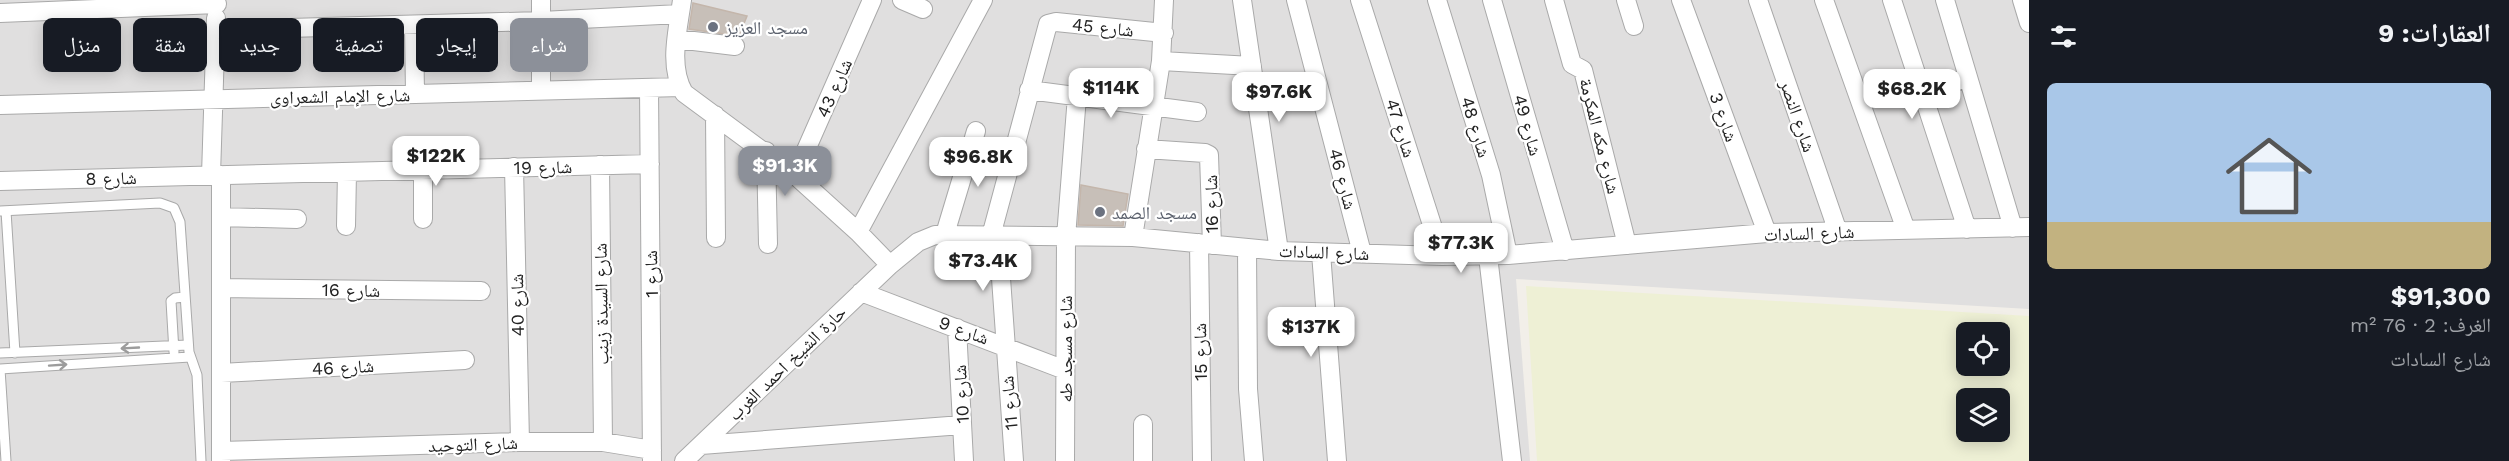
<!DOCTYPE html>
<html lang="ar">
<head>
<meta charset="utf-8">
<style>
  body { margin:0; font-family:"Work Sans","Noto Naskh Arabic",sans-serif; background:#242831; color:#f1f3f6; direction:rtl; height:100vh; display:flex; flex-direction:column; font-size:22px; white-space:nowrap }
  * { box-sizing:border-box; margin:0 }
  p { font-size:20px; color:#9ea1a6 }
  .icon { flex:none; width:33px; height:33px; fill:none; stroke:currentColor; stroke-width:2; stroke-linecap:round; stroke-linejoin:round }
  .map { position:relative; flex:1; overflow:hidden; direction:ltr }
  .drawer { display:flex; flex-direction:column; background:#171b24; width:480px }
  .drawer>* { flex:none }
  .hud { position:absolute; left:18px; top:18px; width:570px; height:54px; direction:rtl; display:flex; gap:12px }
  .tools { position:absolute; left:1956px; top:322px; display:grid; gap:12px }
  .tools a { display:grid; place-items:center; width:54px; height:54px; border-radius:9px; background:#171b24; box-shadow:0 3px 15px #0003; font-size:30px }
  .price { position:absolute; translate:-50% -51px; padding:0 14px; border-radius:12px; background:#fff; color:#222; font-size:20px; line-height:39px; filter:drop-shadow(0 2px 3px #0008) }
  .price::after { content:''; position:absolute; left:50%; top:36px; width:18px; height:14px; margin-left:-9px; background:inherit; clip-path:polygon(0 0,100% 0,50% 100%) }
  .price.current { background:#8c9099; color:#fff }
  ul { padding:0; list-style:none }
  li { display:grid; align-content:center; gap:12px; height:318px; padding:0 18px }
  li span { display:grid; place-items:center; height:186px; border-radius:9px; color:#555 }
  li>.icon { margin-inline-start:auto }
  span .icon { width:108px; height:108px; fill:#fffc; stroke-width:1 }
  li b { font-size:26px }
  h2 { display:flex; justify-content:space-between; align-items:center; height:72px; padding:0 18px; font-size:26px }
  .tag { padding:0 21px; border-radius:9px; background:#171b24; box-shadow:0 3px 15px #0003; font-size:21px; line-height:54px }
  .tag.current { background:#8c9099; color:#fff }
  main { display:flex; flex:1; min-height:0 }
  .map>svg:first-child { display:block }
</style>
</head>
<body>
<main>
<section class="drawer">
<h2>العقارات: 9<svg class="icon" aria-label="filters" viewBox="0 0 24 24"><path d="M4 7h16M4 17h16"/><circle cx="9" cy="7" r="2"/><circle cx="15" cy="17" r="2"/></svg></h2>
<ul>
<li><span style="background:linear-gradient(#a9c7e8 75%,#c2b280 0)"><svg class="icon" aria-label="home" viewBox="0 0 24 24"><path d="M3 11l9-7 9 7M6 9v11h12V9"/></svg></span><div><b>$91,300</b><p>الغرف: 2 · 76 m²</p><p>شارع السادات</p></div></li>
</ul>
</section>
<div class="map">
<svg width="2029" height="461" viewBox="0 0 2029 461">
  <rect width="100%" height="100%" fill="#f2efe9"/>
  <path fill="#e0dfdf" d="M0 0H2029V309L1516 279 1530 461H0Z"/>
  <path fill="#eef0d5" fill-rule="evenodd" d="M1526 286 2029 316V461H1537ZM1966 333H2000V366H1966ZM1966 399H2000V432H1966Z"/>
  <path fill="#c7bfb8" stroke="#c4b6ab" stroke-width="1.5" d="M693 3 747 16 739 36 689 29Z
    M1081 185 1128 194 1123 226 1078 225Z"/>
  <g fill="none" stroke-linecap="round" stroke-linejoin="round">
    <g stroke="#a9a9a9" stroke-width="11">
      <path id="lane" d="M0 211 160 203 174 208 180 222 189 352 197 375 201 461
        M6 211 15 353
        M174 352 171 301 175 298 185 297
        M0 353 188 345
        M6 461 0 369 190 357"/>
    </g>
    <g stroke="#a9a9a9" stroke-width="20">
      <path id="street" d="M541 0V91
        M682 0C678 30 668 66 684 93L795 175 858 232 890 265
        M902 0 923 9
        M1242 0 1279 251
        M1296 0 1362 253
        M1360 0 1442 256
        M1437 0 1491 175 1508 255
        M1492 0 1565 251
        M1554 0 1572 64 1583 70 1627 245
        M1626 0 1634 26
        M1681 0 1767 233
        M1758 0 1838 232
        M1824 0 1906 230
        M1892 0 1967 229
        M1945 0 2013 228
        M2022 0 2029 23
        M0 13 217 4
        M414 25 415 94
        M216 30 541 21 680 14
        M677 39 735 46
        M1161 61 1252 66
        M649 88 652 461
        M1029 90 1197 112
        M1923 93 1968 77
        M0 105 681 87
        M715 115 716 238
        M1146 149 1205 153 1209 155 1212 245
        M766 151 768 244
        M600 165 603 442
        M514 167 520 442
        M423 170V219
        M211 175 216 18
        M221 175V461
        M795 175 872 0
        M0 181 650 164
        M221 217 297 219
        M346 226 347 172
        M858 232 983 0
        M945 234 976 131
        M991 236 1048 24 1056 22 1164 33
        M998 236 1014 461
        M1133 237 1161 61 1164 0
        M1199 243 1202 461
        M1247 248 1248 389 1254 461
        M1321 253 1337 461
        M1488 256 1512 461
        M221 288 481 291
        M861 292 1065 370
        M957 328 964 461
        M221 373 465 360
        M1143 424V461
        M701 445 962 425
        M221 451 520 442H603L652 450
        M684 461 890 265 918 242 935 235 1133 237 1279 251 1442 256 1508 255 1767 233 2029 227
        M1065 461 1066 237 1077 96"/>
    </g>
    <use href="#lane" stroke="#fff" stroke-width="9"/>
    <use href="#street" stroke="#fff" stroke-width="18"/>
  </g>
  <defs><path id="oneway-shaft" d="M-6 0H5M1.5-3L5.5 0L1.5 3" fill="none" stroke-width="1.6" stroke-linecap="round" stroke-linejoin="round" transform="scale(1.5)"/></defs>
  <g stroke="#9c9c9c">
    <use href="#oneway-shaft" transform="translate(130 348) rotate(177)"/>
    <use href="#oneway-shaft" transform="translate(58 365) rotate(-4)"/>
  </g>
  <g fill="#6b7280" stroke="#fff" stroke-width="2">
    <circle cx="713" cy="27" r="6"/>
    <circle cx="1100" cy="212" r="6"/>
  </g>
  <g text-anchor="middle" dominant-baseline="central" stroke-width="4.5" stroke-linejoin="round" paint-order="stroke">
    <g font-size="18" fill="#5b616d" stroke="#fff" text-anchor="start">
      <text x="725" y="27">مسجد العزيز</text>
      <text x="1112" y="212">مسجد الصمد</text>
    </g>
    <g font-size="18" fill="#222" stroke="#fff">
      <text transform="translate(1103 27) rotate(6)">شارع 45</text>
      <text transform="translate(834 88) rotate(-66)">شارع 43</text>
      <text transform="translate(340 96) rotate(-1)">شارع الإمام الشعراوى</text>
      <text transform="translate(1798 116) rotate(71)">شارع النصر</text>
      <text transform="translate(1724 117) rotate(70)">شارع 3</text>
      <text transform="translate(1528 125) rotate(74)">شارع 49</text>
      <text transform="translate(1476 127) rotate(73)">شارع 48</text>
      <text transform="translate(1401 128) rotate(72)">شارع 47</text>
      <text transform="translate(1600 136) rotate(76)">شارع مكه المكرمة</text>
      <text transform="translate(543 167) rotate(-1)">شارع 19</text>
      <text transform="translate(111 178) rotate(-1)">شارع 8</text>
      <text transform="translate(1343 179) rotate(75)">شارع 46</text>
      <text transform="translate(1211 204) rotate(-91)">شارع 16</text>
      <text transform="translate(1809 233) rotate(-2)">شارع السادات</text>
      <text transform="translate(1324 252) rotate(2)">شارع السادات</text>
      <text transform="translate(651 274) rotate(-91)">شارع 1</text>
      <text transform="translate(351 290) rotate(1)">شارع 16</text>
      <text transform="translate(601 304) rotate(-91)">شارع السيدة زينب</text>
      <text transform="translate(517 305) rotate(-91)">شارع 40</text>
      <text transform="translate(964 330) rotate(20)">شارع 9</text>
      <text transform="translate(1065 349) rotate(-90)">شارع مسجد طه</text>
      <text transform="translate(1200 352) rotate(-91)">شارع 15</text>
      <text transform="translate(787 363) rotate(-44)">حارة الشيخ احمد الغرب</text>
      <text transform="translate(343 367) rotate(-3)">شارع 46</text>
      <text transform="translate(961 394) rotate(-93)">شارع 10</text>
      <text transform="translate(1009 403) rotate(-95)">شارع 11</text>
      <text transform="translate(473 444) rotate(-2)">شارع التوحيد</text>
    </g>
  </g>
</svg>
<div class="tools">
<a><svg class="icon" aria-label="locate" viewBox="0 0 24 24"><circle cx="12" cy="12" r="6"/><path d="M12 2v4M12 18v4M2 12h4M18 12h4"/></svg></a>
<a><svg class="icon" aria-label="layers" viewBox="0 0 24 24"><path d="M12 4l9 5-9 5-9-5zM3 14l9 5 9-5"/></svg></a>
</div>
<b class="price" style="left:1111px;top:119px">$114K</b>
<b class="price" style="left:1912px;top:120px">$68.2K</b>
<b class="price" style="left:1279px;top:123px">$97.6K</b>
<b class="price" style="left:436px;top:187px">$122K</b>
<b class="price" style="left:978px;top:188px">$96.8K</b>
<b class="price current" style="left:785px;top:197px">$91.3K</b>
<b class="price" style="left:1461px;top:274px">$77.3K</b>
<b class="price" style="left:983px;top:292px">$73.4K</b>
<b class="price" style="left:1311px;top:358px">$137K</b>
<div class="hud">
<a class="tag current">شراء</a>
<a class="tag">إيجار</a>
<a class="tag">تصفية</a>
<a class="tag">جديد</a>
<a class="tag">شقة</a>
<a class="tag">منزل</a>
</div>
</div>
</main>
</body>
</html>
